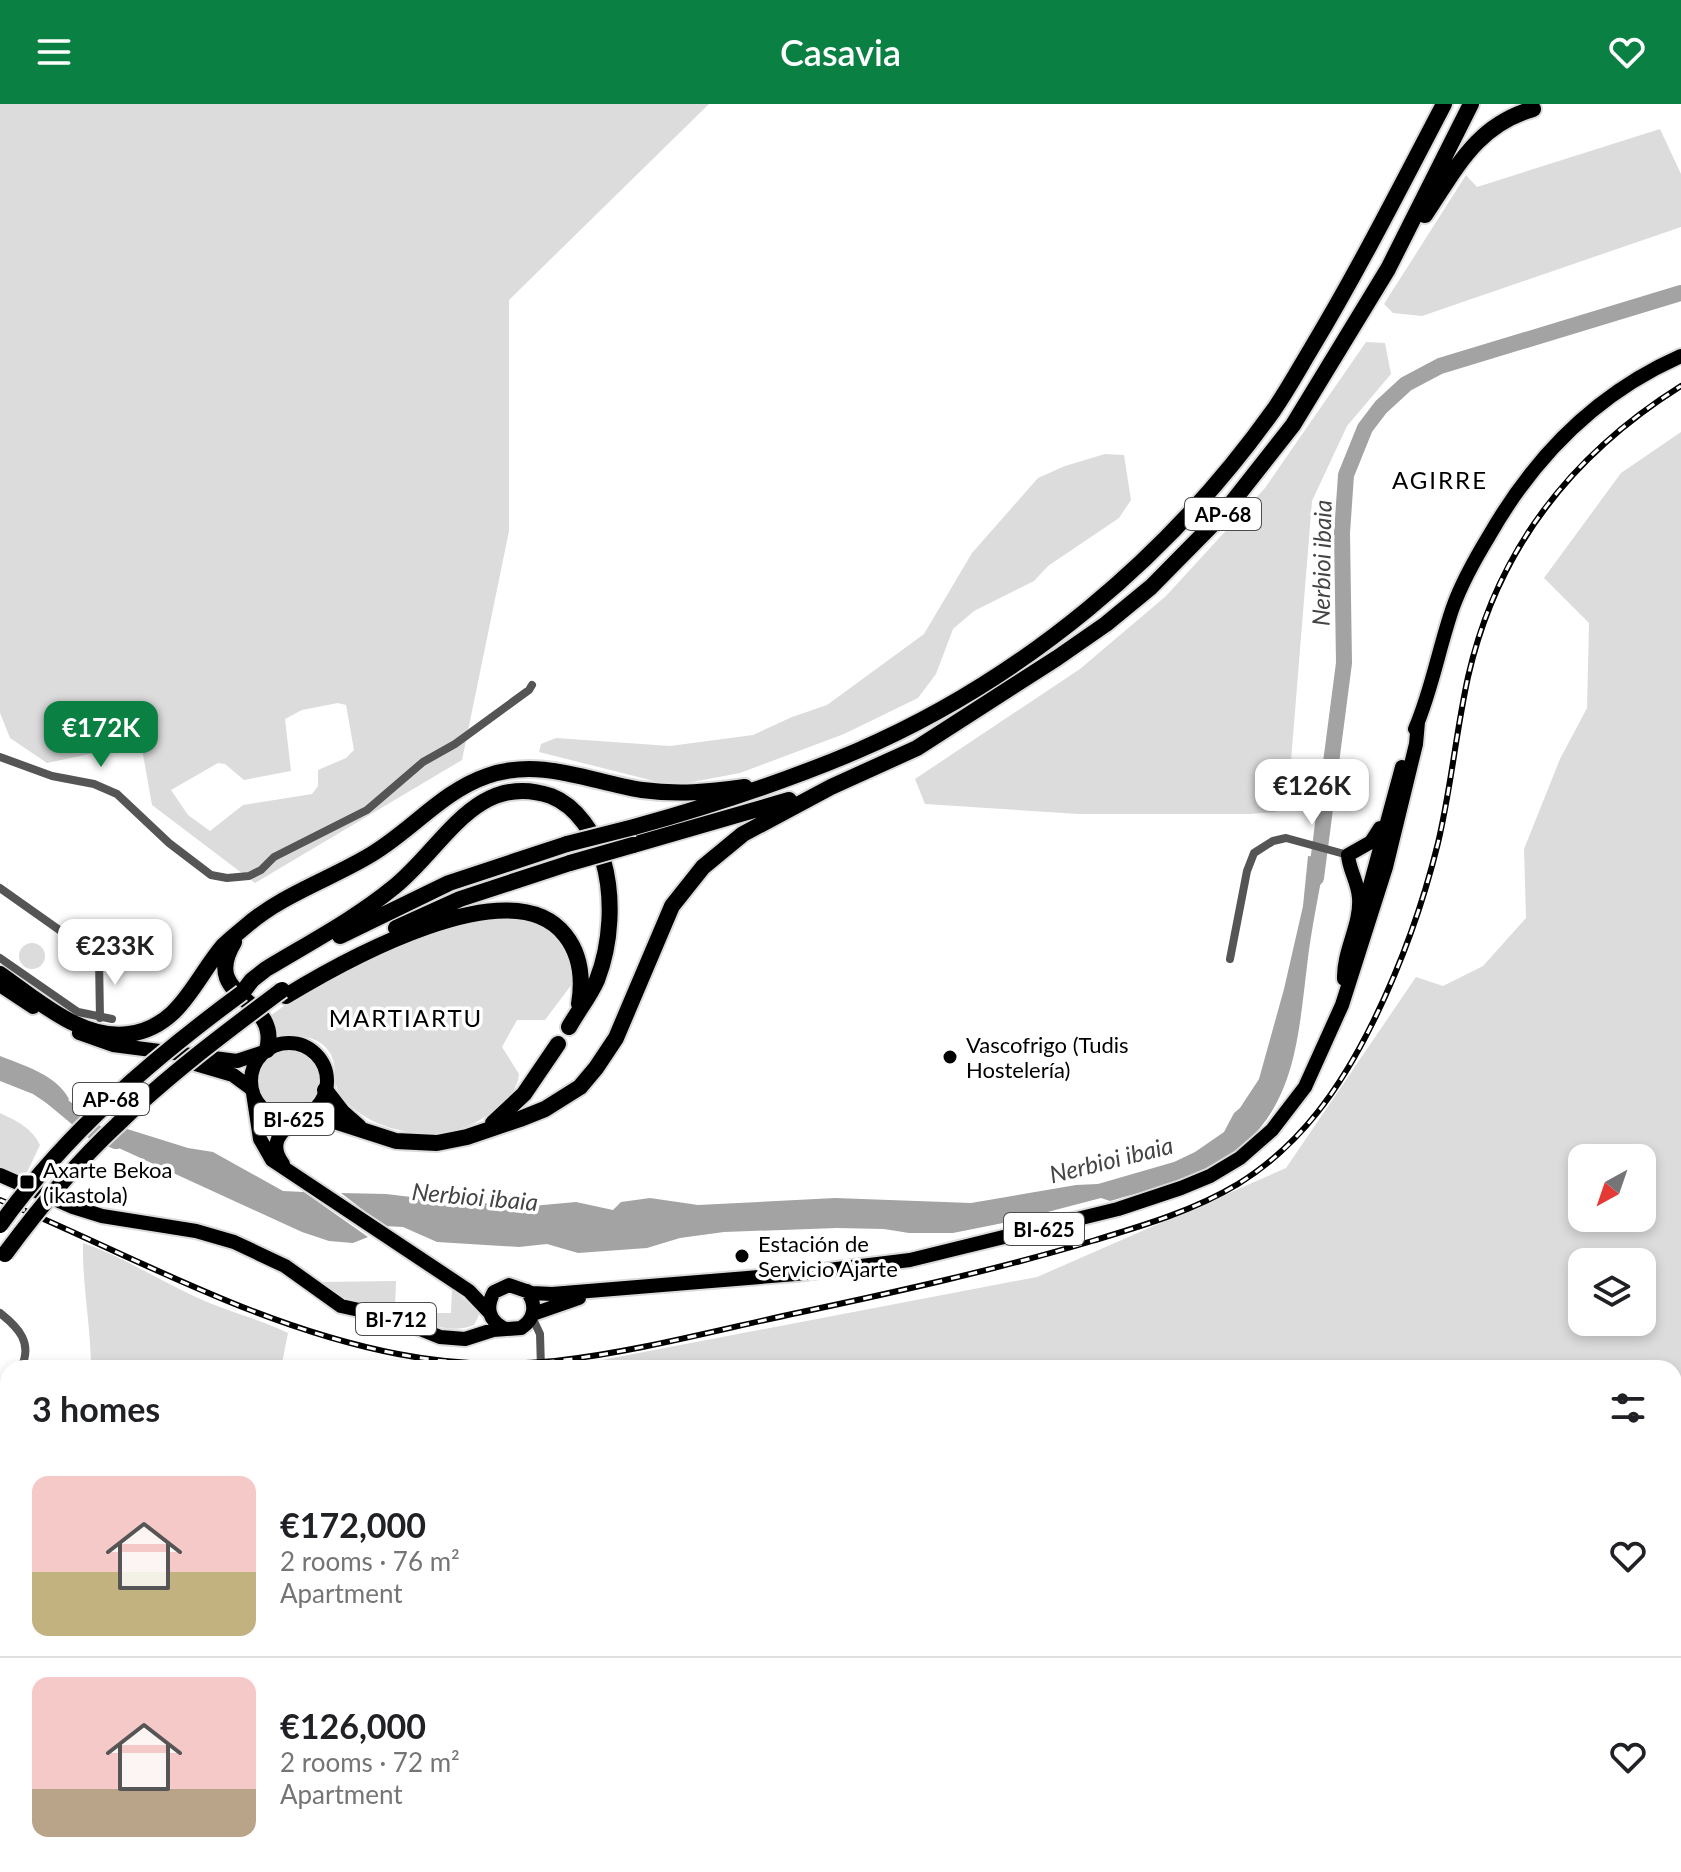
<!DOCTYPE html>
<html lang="en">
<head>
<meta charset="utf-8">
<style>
  body { margin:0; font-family:Lato,sans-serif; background:#f2f2f2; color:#202124; height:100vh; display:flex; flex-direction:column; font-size:30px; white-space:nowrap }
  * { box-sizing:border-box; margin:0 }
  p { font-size:26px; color:#757577 }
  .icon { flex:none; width:44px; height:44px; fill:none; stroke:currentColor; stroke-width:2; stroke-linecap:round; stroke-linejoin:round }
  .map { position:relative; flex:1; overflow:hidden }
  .sheet { position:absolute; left:0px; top:1256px; width:1682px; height:512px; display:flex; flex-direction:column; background:#fff; border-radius:24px 24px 0 0; box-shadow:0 4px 12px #0003 }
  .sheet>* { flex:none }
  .needle { width:52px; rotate:220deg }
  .fabs { position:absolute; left:1568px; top:1040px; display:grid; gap:16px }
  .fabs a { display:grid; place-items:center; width:88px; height:88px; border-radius:16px; background:#fff; box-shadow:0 4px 12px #0003; font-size:40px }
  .price { position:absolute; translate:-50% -68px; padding:0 18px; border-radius:16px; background:#fff; color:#222; font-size:26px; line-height:52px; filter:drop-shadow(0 2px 4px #0008) }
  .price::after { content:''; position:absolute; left:50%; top:48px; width:24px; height:18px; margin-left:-12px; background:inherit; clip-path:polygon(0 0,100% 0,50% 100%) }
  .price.current { background:#0b8043; color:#fff }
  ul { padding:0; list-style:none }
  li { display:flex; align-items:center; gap:24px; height:200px; padding:0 32px }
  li+li { border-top:2px solid #e0e0e0 }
  li span { display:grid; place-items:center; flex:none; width:224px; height:160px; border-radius:16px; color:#555 }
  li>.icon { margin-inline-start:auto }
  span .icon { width:96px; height:96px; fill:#fffc; stroke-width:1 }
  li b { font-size:34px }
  h2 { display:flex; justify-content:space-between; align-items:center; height:96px; padding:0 32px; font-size:34px }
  header { display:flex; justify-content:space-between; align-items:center; height:104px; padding:0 32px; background:#0b8043; color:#fff; font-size:36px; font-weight:600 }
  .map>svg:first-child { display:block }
</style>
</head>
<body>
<header><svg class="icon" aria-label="menu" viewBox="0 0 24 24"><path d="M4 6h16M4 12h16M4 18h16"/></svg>Casavia<svg class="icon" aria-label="heart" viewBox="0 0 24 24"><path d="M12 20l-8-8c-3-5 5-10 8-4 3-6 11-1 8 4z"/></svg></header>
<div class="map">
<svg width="1681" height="1768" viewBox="0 0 1681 1768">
  <rect width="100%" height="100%" fill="#fff"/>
  <path fill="#dcdcdc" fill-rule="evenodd" d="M0 0H709L509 196V427L462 656 255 779 152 701 141 639 47 659 10 634 0 609ZM338 599 346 601 354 646 346 654 318 666V682L312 690 243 701 210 727 188 711 171 686 218 659 225 660 244 676 291 667 285 615 302 606Z
    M1660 25 1681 70V123L1422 212 1393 209 1384 200 1466 71 1477 83Z
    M1366 238 1385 239 1391 270 1347 322 1312 397 1288 694 1276 708 1250 710H1078L925 700 915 675 1080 565 1166 492 1265 384Z
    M1681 328V1768H745L737 1760H1674V1264H560L1037 1173 1286 1064 1416 873 1443 882 1483 862 1526 814 1524 745 1560 655 1587 604 1589 519 1544 474 1621 369ZM1582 1054H1642V1114H1582ZM1582 1158H1642V1218H1582Z
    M1105 350 1124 351 1131 396 1119 414 1048 462 1034 477 974 507 953 525 936 570 918 594 844 630 740 669 687 679 658 678 539 648 541 640 556 634 670 642 753 631 792 613 827 601 924 530 972 449 1038 374 1065 362Z
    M526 813 549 821 568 847 573 864 572 880 545 916H517L502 943 519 970C517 990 502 1001 486 1012 446 1042 370 1032 340 990 330 976 342 956 322 940 308 930 291 932 275 934L270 912C290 898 310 882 332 871 392 838 458 817 526 813Z
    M19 852a13 13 0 1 1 26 0a13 13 0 1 1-26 0Z
    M258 977a31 31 0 1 1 62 0a31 31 0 1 1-62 0Z
    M0 1009C17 1017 32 1024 40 1041L22 1079 0 1067Z
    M83 1139C127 1154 164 1180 207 1198 234 1209 261 1216 288 1229L281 1264H91C91 1222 82 1181 83 1139Z
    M396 1177 395 1205 333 1191 317 1178Z
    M452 1184 476 1206 479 1211 474 1221C448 1231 427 1219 403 1209V1205H428V1209H451Z
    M8 1514V1760H214L219 1768H0V1523Z
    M306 1760H361L364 1768H304Z"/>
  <path fill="#a3a3a3" d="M1308 752 1325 754C1319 790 1311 826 1307 862 1297 944 1294 1016 1214 1062 1183 1080 1144 1087 1110 1097L1101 1094 1013 1117 953 1129H909L884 1125 837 1124 724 1128 680 1134 647 1144 578 1149 547 1140 519 1143 437 1138 403 1123 384 1122 341 1089 386 1090 470 1100 517 1098 532 1102 576 1098 613 1106 621 1098 650 1094 698 1101 835 1094 971 1099 1076 1081 1098 1080 1174 1058 1195 1048 1224 1028 1234 1009 1240 1004 1259 975 1284 885 1303 802Z
    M0 952C23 961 57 971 69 995L60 1008 33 990 0 977Z
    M124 1024 188 1044 213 1048 283 1087 304 1088 368 1133 353 1139 329 1137 302 1128 110 1040Z"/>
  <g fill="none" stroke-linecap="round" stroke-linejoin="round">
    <path stroke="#a3a3a3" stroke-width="3" d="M0 1616 8 1615"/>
    <path stroke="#a3a3a3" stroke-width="16" d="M1316 774 1344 559 1342 429 1346 371 1365 324 1381 303 1406 280 1440 262 1681 189
      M47 989 94 1028 116 1037"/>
    <g stroke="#dbdbdb" stroke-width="18">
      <path id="primary" d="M1415 625C1432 586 1439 543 1453 503 1462 478 1475 455 1489 432 1534 353 1597 289 1681 252
        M1356 833 1402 663
        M1344 875C1343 847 1361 821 1359 794 1358 778 1349 766 1348 751L1371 738 1380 724
        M0 881 33 903
        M79 929 113 941 237 957 264 948
        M251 977a38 38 0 1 1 76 0a38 38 0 1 1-76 0Z
        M192 959 233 971 252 985
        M253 989 260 1035 272 1056 469 1187 489 1208
        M283 1060C268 1040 280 1028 297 1014
        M0 1071 73 1103 102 1112 196 1127 234 1138 285 1162 341 1202 391 1213 440 1233 465 1235 493 1226 521 1224C535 1215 537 1201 527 1187
        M533 1210 579 1194
        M505 1225C489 1217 485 1204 494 1188L509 1181 532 1189 552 1190 796 1170 910 1156 1118 1105 1181 1084 1210 1072 1240 1054 1272 1026 1305 983 1342 901 1386 763 1416 640 1418 618"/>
    </g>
    <g stroke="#dbdbdb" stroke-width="20">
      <path id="motorway" d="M1425 111C1456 65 1476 21 1533 5
        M634 723C710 702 784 678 857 647 1022 576 1169 453 1273 307 1287 287 1299 265 1311 245 1359 165 1401 82 1444 0
        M633 741 789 696
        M396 824 460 795 570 759
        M340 832 449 779 567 740
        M234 838C199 896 281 892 267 946
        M0 870C36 895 82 937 129 930 180 923 194 876 223 842 230 835 239 828 246 822 283 790 331 775 372 750 412 726 443 687 487 672 541 653 590 678 642 686 679 691 708 688 745 683
        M242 889 252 876 266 865C309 839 355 815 394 783 443 744 476 666 551 692 577 702 595 731 603 756 614 794 611 840 597 876 590 892 578 907 569 923
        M286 892C342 858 511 762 565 831 581 851 583 876 579 900
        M325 986 342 1008 359 1023
        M305 1012 334 1017 396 1037 437 1039 467 1033 520 1015 545 1005 580 983 596 964 616 934 672 802 703 763 743 730 831 683 917 644 1057 554 1106 520 1151 483 1223 410 1293 321 1388 165 1471 0
        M493 1019 524 990 558 940"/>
    </g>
    <path stroke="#555" stroke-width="8" d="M0 653 52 672 94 680 117 690 169 739 211 771 227 774 249 772 261 766 274 753 367 706 423 658 455 640 529 586 532 581
      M0 784 99 854 122 860 156 856
      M0 854 78 908 112 915
      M99 854 100 914
      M1230 855 1247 767 1254 749 1273 737 1286 734 1348 751
      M0 1209C19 1224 33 1239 21 1264
      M532 1213 540 1230 541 1264
      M0 1289 8 1280
      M0 1371 8 1382
      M359 1760 362 1768"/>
    <use href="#primary" stroke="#000" stroke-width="14"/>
    <use href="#motorway" stroke="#000" stroke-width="16"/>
    <g stroke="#000" stroke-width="6">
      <path id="rail" d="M0 1096C131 1151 257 1223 398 1250 448 1260 504 1262 555 1257 636 1248 717 1226 797 1209 896 1188 995 1166 1092 1137 1142 1122 1193 1107 1238 1080 1301 1041 1341 983 1373 918 1401 861 1423 800 1438 739 1451 684 1456 628 1468 573 1497 445 1571 351 1681 282"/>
    </g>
    <use href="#rail" stroke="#fff" stroke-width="3" stroke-dasharray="9" stroke-linecap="butt"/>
    <g stroke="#dbdbdb" stroke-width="20" stroke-linecap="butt">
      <path id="motorway-bridge" d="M567 740 634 723
        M570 759 633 741
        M0 1121C66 1029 151 956 242 889
        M5 1150C39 1104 75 1060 117 1021 167 972 226 928 282 886"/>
    </g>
    <use href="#motorway-bridge" stroke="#000" stroke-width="16"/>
  </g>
  <g fill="#000" stroke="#fff" stroke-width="3">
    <circle cx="950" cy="953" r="8"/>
    <rect x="19" y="1070" width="16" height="16" rx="4"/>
    <circle cx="742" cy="1152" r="8"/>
  </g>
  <g text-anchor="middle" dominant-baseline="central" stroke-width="7" stroke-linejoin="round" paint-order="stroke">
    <g fill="#fff" stroke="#4c4c4c" stroke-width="2">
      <rect x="1185" y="394" width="76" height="32" rx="6"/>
      <rect x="73" y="979" width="76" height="32" rx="6"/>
      <rect x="254" y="999" width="80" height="32" rx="6"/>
      <rect x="1004" y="1109" width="80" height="32" rx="6"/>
      <rect x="356" y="1199" width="80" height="32" rx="6"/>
    </g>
    <g font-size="20" font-weight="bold" fill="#000">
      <text x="1223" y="410">AP-68</text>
      <text x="111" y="995">AP-68</text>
      <text x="294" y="1015">BI-625</text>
      <text x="1044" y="1125">BI-625</text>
      <text x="396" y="1215">BI-712</text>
    </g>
    <g font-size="22" fill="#000" stroke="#fff" text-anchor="start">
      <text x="966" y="940">Vascofrigo (Tudis<tspan x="966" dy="25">Hostelería)</tspan></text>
      <text x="43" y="1065">Axarte Bekoa<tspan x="43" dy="25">(ikastola)</tspan></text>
      <text x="758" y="1139">Estación de<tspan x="758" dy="25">Servicio Ajarte</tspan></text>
    </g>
    <g font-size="24" letter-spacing="2" fill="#000" stroke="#fff">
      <text x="1440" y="375">AGIRRE</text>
      <text x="406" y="913">MARTIARTU</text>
    </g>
    <g font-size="24" font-style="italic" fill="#444" stroke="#fff">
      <text transform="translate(1321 459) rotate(-89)">Nerbioi ibaia</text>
      <text transform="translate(1111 1055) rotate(-14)">Nerbioi ibaia</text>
      <text transform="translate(475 1092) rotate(5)">Nerbioi ibaia</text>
    </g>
  </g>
</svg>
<div class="fabs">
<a><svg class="needle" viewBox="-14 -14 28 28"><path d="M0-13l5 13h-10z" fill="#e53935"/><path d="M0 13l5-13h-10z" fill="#757577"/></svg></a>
<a><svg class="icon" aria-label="layers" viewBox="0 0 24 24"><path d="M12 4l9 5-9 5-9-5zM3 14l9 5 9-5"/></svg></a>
</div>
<b class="price current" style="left:101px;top:665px">€172K</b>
<b class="price" style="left:1312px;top:723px">€126K</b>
<b class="price" style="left:115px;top:883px">€233K</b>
<section class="sheet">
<h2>3 homes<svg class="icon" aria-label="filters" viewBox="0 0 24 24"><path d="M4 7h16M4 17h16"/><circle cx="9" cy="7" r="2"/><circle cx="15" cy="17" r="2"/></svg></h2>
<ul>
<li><span style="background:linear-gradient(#f6c9c9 60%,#c2b280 0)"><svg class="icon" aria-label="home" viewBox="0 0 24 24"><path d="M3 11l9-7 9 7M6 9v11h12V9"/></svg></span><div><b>€172,000</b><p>2 rooms · 76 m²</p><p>Apartment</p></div><svg class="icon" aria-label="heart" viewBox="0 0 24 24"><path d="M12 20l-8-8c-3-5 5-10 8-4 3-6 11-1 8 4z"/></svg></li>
<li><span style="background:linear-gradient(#f6c9c9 70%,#b9a48a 0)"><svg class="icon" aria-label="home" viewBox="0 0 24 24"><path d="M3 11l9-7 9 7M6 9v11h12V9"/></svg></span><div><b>€126,000</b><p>2 rooms · 72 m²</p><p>Apartment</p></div><svg class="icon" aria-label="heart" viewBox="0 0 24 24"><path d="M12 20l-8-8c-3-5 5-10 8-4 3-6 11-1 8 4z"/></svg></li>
</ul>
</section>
</div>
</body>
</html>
